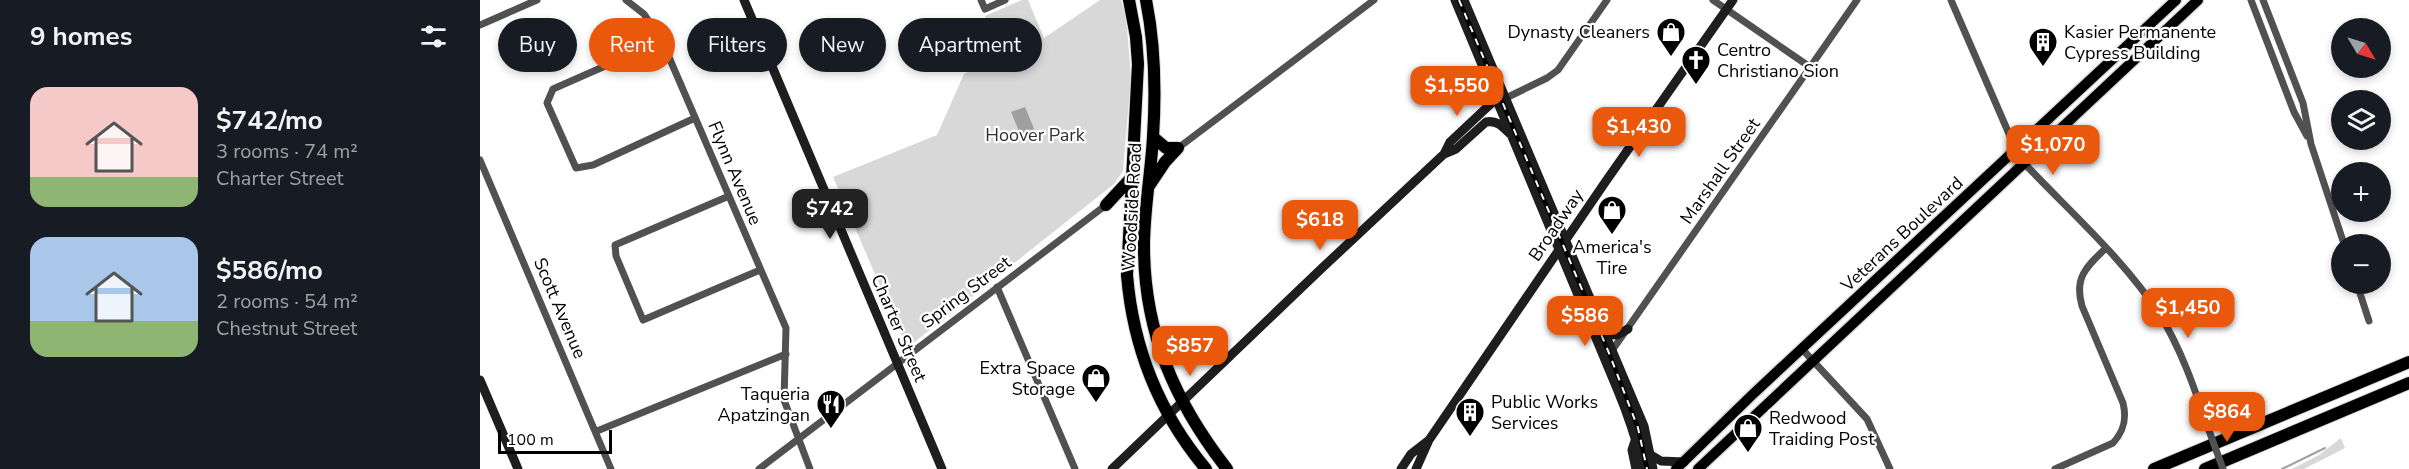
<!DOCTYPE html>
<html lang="en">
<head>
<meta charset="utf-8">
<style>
  body { margin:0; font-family:"Nunito Sans",sans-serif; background:#242831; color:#f1f3f6; height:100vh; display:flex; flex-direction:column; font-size:22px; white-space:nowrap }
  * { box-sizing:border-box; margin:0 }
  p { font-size:20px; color:#9ea1a6 }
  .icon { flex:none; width:33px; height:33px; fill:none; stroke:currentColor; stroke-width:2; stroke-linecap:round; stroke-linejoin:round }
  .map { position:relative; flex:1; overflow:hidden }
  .side { display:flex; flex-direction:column; background:#171b24; width:480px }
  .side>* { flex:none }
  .hud { position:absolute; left:18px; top:18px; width:570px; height:54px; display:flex; gap:12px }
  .needle { width:39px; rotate:128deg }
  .controls { position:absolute; left:1851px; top:18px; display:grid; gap:12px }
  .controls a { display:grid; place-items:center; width:60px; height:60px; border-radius:50%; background:#171b24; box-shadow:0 3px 9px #0003; font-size:30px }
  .scale { position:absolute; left:18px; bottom:15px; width:114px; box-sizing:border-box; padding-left:6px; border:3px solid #000; border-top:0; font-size:16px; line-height:21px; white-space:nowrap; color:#000; -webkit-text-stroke:4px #fff; paint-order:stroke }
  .price { position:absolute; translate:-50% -51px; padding:0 14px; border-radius:12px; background:#ea580c; color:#fff; font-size:20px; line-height:39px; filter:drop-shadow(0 2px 3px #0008) }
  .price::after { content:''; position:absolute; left:50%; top:36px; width:18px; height:14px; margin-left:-9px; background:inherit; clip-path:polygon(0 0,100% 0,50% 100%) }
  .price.current { background:#222; color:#fff }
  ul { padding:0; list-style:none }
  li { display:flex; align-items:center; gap:18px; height:150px; padding:0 30px }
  li span { display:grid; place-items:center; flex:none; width:168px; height:120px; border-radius:18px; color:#555 }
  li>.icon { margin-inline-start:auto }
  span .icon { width:72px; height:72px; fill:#fffc; stroke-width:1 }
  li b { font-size:26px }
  h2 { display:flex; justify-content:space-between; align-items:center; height:72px; padding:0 30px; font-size:26px }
  .pill { padding:0 21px; border-radius:27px; background:#171b24; box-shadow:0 3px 9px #0003; font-size:21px; line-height:54px }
  .pill.current { background:#ea580c; color:#fff }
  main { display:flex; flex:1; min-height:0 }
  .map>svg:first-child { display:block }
</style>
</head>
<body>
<main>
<section class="side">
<h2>9 homes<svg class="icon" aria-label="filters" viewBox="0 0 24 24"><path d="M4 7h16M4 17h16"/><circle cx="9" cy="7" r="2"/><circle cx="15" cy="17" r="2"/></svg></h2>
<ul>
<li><span style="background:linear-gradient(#f6c9c9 75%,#8fb573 0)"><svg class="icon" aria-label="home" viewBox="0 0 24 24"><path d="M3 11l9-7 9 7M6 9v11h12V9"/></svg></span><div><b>$742/mo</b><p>3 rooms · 74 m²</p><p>Charter Street</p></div></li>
<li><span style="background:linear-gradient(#a9c7e8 70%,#8fb573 0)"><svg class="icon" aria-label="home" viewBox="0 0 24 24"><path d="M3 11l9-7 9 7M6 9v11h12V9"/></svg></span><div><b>$586/mo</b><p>2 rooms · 54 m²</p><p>Chestnut Street</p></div></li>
</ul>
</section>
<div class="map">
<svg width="1929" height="469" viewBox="0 0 1929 469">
  <rect width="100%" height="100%" fill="#fff"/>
  <path fill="#d8d8d8" d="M542 0H548L564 38 620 0H641L646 16 651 77 643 171 634 184 427 348 353 177 457 135 484 74 521 53 505 16Z
    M1861 438 1865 448 1824 469H1812L1839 455Z"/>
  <path fill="#9f9f9f" d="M545 107 555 131 541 136 531 112Z"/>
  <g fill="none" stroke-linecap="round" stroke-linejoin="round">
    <path stroke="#9f9f9f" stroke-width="2" d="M1802 469 1845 448"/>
    <g stroke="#dbdbdb" stroke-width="13">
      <path id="primary" d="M1196 469 1272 395 1696 0
        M1218 469 1718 0"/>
    </g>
    <g stroke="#dbdbdb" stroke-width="14">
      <path id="highway" d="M649 0 656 37 658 64 647 275C653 347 679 413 726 469
        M666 0C675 45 676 91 673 137 671 173 664 210 664 246 664 333 695 402 747 469
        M673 137 686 148H698
        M669 186 685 162 698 148
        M626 205 652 177
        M1674 469 1929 362
        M1725 469 1929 383"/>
    </g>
    <path stroke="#515151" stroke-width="7" d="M146 0 164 14 182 41 306 328 304 400 330 469
      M501 0 505 9 525 0
      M1233 0 1330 67
      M1471 0 1536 150 1544 163C1589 211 1644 259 1680 315 1701 349 1714 387 1727 425
      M1771 0 1814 112 1827 136
      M1783 0 1823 103 1831 144 1864 244
      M0 25 57 0
      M182 41 73 89 67 103 96 168 113 165 215 118
      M1026 98 1067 78 1078 70 1127 0
      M698 148 894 0
      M0 160 131 469
      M249 196 135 245 136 256 163 320 280 270
      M1877 284 1889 321
      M517 287 595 469
      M1322 349 1387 419 1410 469
      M1131 352 1377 0
      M117 431 306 354
      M279 469 626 205
      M1575 469 1633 443C1644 431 1647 419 1643 403L1602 306C1594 278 1606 267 1625 249"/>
    <path stroke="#1e1e1e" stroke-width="9" d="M264 0 462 469
      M975 0 1138 391C1149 417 1157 443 1164 469
      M984 0 1164 426 1173 469
      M964 154 970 142 1017 98
      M1124 331 1128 334 1137 335 1148 329
      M0 380 38 469
      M1155 441 1152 450 1156 469
      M1171 455 1181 461 1204 462
      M632 469 841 269 964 154 976 149 1006 122C1017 120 1022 126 1029 133
      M921 469 931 454 949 440
      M936 469 949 440 1126 181 1253 0"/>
    <use href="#primary" stroke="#000" stroke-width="10"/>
    <use href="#highway" stroke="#000" stroke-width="12"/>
    <g stroke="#000" stroke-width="4.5">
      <path id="rail" d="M979 0 1129 353 1158 428 1167 469"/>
    </g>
    <use href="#rail" stroke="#fff" stroke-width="2" stroke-dasharray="7" stroke-linecap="butt"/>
    <path stroke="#515151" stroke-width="7" d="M1727 425 1743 469"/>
  </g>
  <defs>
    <g id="shop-pin" transform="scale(1.5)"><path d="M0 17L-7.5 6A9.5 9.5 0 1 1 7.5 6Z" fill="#000" stroke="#fff"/><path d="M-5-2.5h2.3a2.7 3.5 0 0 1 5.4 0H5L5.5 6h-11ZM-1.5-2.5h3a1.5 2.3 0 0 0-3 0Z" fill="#fff"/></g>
    <g id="building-pin" transform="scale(1.5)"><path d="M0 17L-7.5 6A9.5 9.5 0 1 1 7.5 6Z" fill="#000" stroke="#fff"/><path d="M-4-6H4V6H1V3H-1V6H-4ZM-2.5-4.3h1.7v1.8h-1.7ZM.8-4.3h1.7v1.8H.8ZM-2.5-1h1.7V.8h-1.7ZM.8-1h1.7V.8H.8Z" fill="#fff"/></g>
    <g id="church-pin" transform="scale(1.5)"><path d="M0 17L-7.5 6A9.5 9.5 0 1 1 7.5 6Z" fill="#000" stroke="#fff"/><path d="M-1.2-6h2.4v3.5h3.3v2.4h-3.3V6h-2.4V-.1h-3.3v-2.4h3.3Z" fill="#fff"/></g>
    <g id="restaurant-pin" transform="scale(1.5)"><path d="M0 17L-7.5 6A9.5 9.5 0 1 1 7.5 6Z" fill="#000" stroke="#fff"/><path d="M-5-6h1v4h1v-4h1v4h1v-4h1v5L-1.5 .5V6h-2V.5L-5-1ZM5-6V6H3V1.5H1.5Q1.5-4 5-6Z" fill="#fff"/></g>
  </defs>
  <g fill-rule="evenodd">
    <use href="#shop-pin" x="1191" y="32"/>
    <use href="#building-pin" x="1563" y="42"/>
    <use href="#church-pin" x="1216" y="60"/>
    <use href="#shop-pin" x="1132" y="210"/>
    <use href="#shop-pin" x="616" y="378"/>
    <use href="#restaurant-pin" x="351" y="404"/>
    <use href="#building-pin" x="990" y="412"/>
    <use href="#shop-pin" x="1268" y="428"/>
  </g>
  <g text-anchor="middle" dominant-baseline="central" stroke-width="4.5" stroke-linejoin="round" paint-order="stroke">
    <g font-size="18" fill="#000" stroke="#fff" text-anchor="start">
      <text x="1170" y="32" text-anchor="end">Dynasty Cleaners</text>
      <text x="1584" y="32">Kasier Permanente<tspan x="1584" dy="21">Cypress Building</tspan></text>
      <text x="1237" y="50">Centro<tspan x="1237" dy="21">Christiano Sion</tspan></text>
      <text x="1132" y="247" text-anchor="middle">America's<tspan x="1132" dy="21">Tire</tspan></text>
      <text x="595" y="368" text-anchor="end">Extra Space<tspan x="595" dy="21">Storage</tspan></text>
      <text x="330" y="394" text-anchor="end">Taqueria<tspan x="330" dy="21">Apatzingan</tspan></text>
      <text x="1011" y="402">Public Works<tspan x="1011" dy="21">Services</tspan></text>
      <text x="1289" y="418">Redwood<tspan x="1289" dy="21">Traiding Post</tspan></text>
    </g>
    <g font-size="18" fill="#2f2f2f" stroke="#fff">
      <text x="555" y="135">Hoover Park</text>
    </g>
    <g font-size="18" fill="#000" stroke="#fff">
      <text transform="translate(1240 171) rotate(-55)">Marshall Street</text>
      <text transform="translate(255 173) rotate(67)">Flynn Avenue</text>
      <text transform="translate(652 207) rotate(-87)">Woodside Road</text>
      <text transform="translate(1076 225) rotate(-56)">Broadway</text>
      <text transform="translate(1422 234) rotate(-43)">Veterans Boulevard</text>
      <text transform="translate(486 292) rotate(-37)">Spring Street</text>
      <text transform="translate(80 308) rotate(67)">Scott Avenue</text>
      <text transform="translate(419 328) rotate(67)">Charter Street</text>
    </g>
  </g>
</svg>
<div class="controls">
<a><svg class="needle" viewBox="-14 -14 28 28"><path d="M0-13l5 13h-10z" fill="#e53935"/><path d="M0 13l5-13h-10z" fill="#9ea1a6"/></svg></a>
<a><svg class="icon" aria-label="layers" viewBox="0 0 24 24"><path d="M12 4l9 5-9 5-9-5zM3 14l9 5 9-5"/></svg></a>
<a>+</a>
<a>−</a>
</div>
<div class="scale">100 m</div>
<b class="price" style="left:977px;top:117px">$1,550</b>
<b class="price" style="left:1159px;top:158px">$1,430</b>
<b class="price" style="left:1573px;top:176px">$1,070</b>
<b class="price current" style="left:350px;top:240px">$742</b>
<b class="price" style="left:840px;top:251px">$618</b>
<b class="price" style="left:1708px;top:339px">$1,450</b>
<b class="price" style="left:1105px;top:347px">$586</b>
<b class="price" style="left:710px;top:377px">$857</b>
<b class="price" style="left:1747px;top:443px">$864</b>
<div class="hud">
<a class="pill">Buy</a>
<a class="pill current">Rent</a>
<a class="pill">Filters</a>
<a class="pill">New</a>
<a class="pill">Apartment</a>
</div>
</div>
</main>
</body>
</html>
